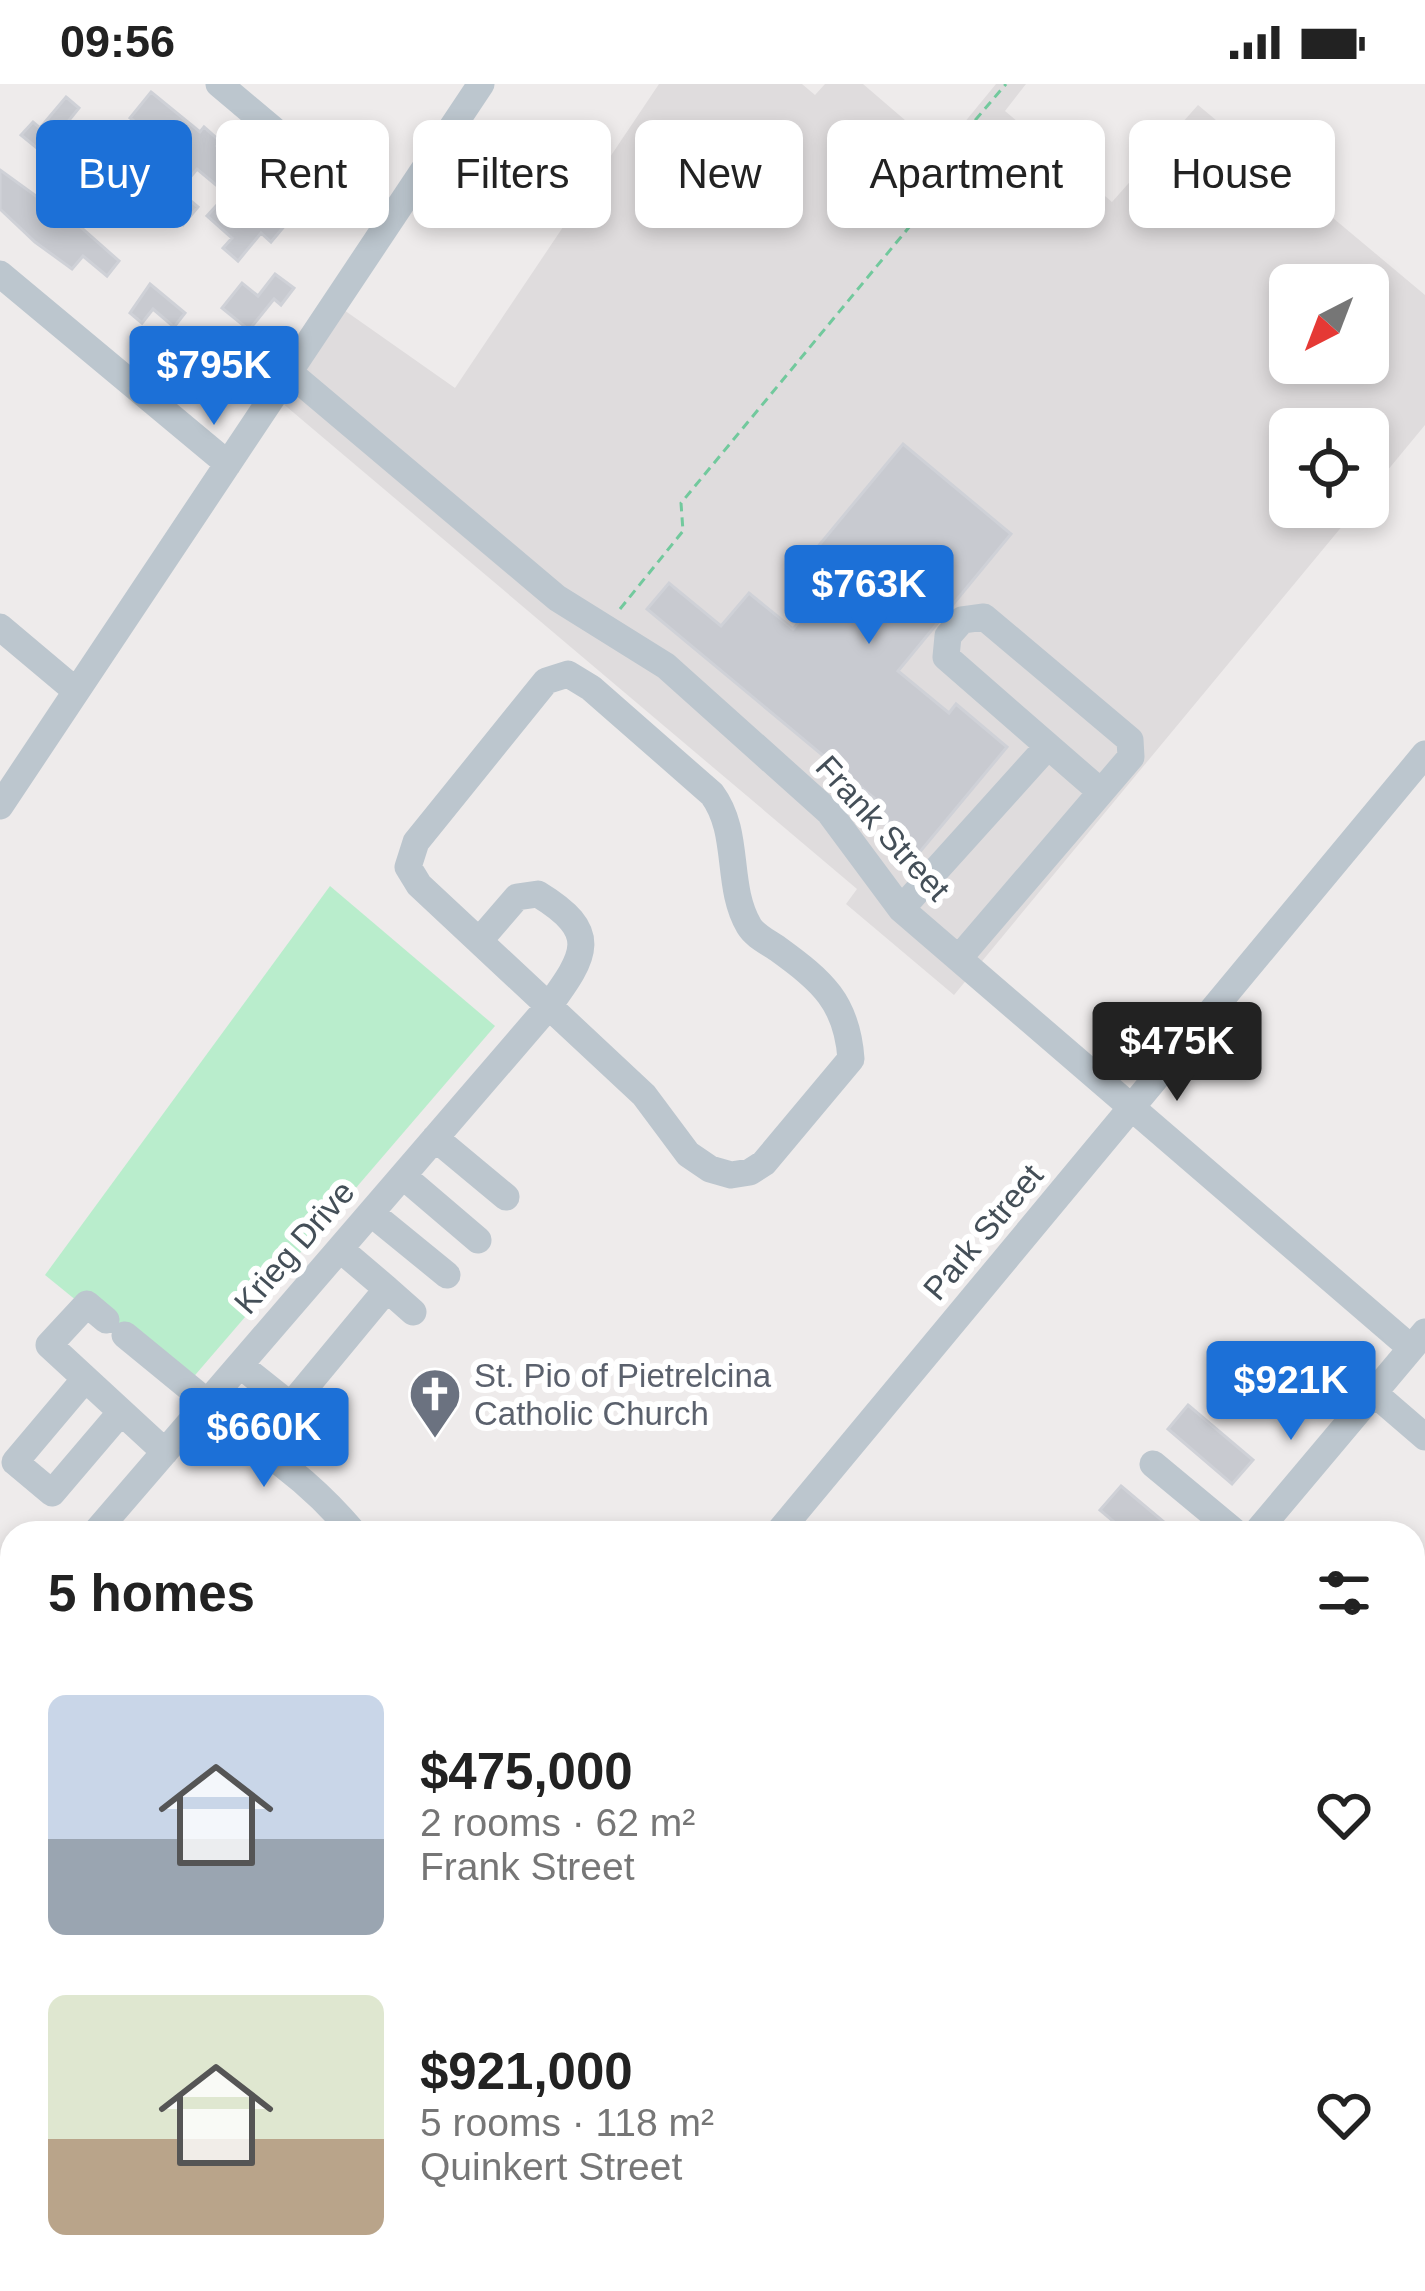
<!DOCTYPE html>
<html lang="en">
<head>
<meta charset="utf-8">
<style>
  body { margin:0; font-family:Arial,sans-serif; background:#f6f6f6; color:#222; height:100vh; display:flex; flex-direction:column; font-size:45px; white-space:nowrap }
  * { box-sizing:border-box; margin:0 }
  p { font-size:39px; color:#767676 }
  .icon { flex:none; width:66px; height:66px; fill:none; stroke:currentColor; stroke-width:2; stroke-linecap:round; stroke-linejoin:round }
  .map { position:relative; flex:1; overflow:hidden }
  .drawer { position:absolute; left:0px; top:1437px; width:1425px; height:771px; display:flex; flex-direction:column; background:#fff; border-radius:36px 36px 0 0; box-shadow:0 6px 18px #0003 }
  .drawer>* { flex:none }
  .banner { position:absolute; left:36px; top:36px; width:1353px; height:108px; display:flex; gap:24px }
  .needle { width:78px; rotate:222deg }
  .controls { position:absolute; left:1269px; top:180px; display:grid; gap:24px }
  .controls a { display:grid; place-items:center; width:120px; height:120px; border-radius:18px; background:#fff; box-shadow:0 6px 18px #0003; font-size:60px }
  .price { position:absolute; translate:-50% -102px; padding:0 27px; border-radius:12px; background:#1c70d7; color:#fff; font-size:39px; line-height:78px; filter:drop-shadow(0 3px 6px #0008) }
  .price::after { content:''; position:absolute; left:50%; top:72px; width:36px; height:27px; margin-left:-18px; background:inherit; clip-path:polygon(0 0,100% 0,50% 100%) }
  .price.current { background:#222; color:#fff }
  ul { padding:0; list-style:none }
  li { display:flex; align-items:center; gap:36px; height:300px; padding:0 48px }
  li span { display:grid; place-items:center; flex:none; width:336px; height:240px; border-radius:18px; color:#555 }
  li>.icon { margin-inline-start:auto }
  span .icon { width:144px; height:144px; fill:#fffc; stroke-width:1 }
  li b { font-size:51px }
  h2 { display:flex; justify-content:space-between; align-items:center; height:144px; padding:0 48px; font-size:51px }
  .tag { padding:0 42px; border-radius:18px; background:#fff; box-shadow:0 6px 18px #0003; font-size:42px; line-height:108px }
  .tag.current { background:#1c70d7; color:#fff }
  .status { display:flex; justify-content:space-between; align-items:center; height:84px; padding:0 60px; background:#fff; direction:ltr }
  .status svg { height:33px; fill:currentColor }
  .map>svg:first-child { display:block }
</style>
</head>
<body>
<div class="status"><b>09:56</b><svg viewBox="0 0 49 12"><path d="M0 12V9h3v3zM5 12V6h3v6zM10 12V3h3v9zM15 12V0h3v12zM26 1h20v11H26zM47 4h2v5h-2z"/></svg></div>
<div class="map">
<svg width="1425" height="2207" viewBox="0 0 1425 2207">
  <rect width="100%" height="100%" fill="#eeebeb"/>
  <path fill="#fbf3e2" d="M723 2196H981L994 2207H736Z"/>
  <path fill="#dfdcdd" fill-rule="evenodd" d="M659 0H802L815 11 825 0H863L941 67 996 0H1026L1005 27 1112 118 1198 21 1425 211V341L1368 410V345H1290V423H1358L954 911 846 820 857 805 281 318 344 226 455 304ZM1290 201H1368V279H1290Z"/>
  <path fill="#b9edcc" d="M330 802 495 942 184 1304 45 1191Z"/>
  <path fill="#c8cad0" stroke="#cfd1d7" stroke-width="3" d="M151 8 200 48 204 43 220 57 217 62 242 83 238 88 296 128 271 158 261 149 238 177 223 164 232 154 207 132 227 110 197 85 179 107 198 123 183 141 155 118 138 140 125 130 175 68 130 34Z
    M66 13 79 24 53 56 68 68 58 81 21 51 33 38 40 44Z
    M0 86 47 120 75 86 91 99 66 130 119 177 107 192 83 172 72 185 35 158 0 125Z
    M275 190 294 204 281 221 274 215 249 246 222 224 242 199 258 212Z
    M150 200 185 229 174 243 153 225 142 239 130 229Z
    M207 247 222 259 199 286 185 274Z
    M903 360 1011 450 898 587 949 629 956 620 1007 663 919 769 865 724 874 714 647 525 669 499 721 542 749 509 793 545 827 504 801 483Z
    M1188 1321 1253 1376 1232 1400 1168 1345Z
    M1121 1402 1177 1449H1127L1100 1426Z"/>
  <g fill="none" stroke-linecap="round" stroke-linejoin="round">
    <path stroke="#72c99d" stroke-width="3" stroke-dasharray="9 6" stroke-linecap="butt" d="M620 525 683 447 681 419 958 84 966 47 1006 0"/>
    <path stroke="#bcc6ce" stroke-width="27" d="M219 0 387 141
      M0 190 228 380
      M290 289 557 514 666 582 829 728 901 825 1411 1264
      M0 543 76 607
      M568 590 591 604 712 710C741 749 725 801 749 842 755 852 768 858 778 865 822 897 847 918 851 975L764 1079 750 1088 731 1091 710 1085 688 1070 644 1011 419 801 408 783 416 758 546 597Z
      M1048 662 1101 708
      M0 722 481 0
      M901 825 1048 662 946 573 948 552 962 536 984 533 1130 656 1131 673 959 874
      M435 1054 506 1113
      M403 1092 478 1156
      M371 1129 447 1191
      M387 1205 413 1228
      M106 1236 87 1220 49 1261 165 1368
      M125 1251 208 1319
      M240 1281 319 1344
      M85 1295 15 1378 52 1409 121 1328
      M1375 1310 1425 1353
      M198 1330C259 1358 311 1398 354 1449
      M257 1362 387 1205 340 1165
      M1153 1380 1236 1449
      M95 1449 548 923C587 870 600 848 538 810L517 813 479 857
      M778 1449 1425 670
      M1256 1449 1425 1248
      M0 1558 12 1544
      M1413 1580 1425 1571
      M1413 1705 1425 1715
      M1413 1770 1425 1779
      M1413 1842 1425 1828
      M0 1985 12 1996
      M1413 2055 1425 2041
      M250 2196 263 2207
      M1029 2196 1043 2207
      M1105 2207 1116 2196
      M1285 2207 1294 2196"/>
    <path stroke="#abbbca" stroke-width="33" d="M0 1637 12 1647
      M660 2196 674 2207"/>
  </g>
  <defs>
    <g id="church-pin" transform="scale(2.7)"><path d="M0 17L-7.5 6A9.5 9.5 0 1 1 7.5 6Z" fill="#6b7280" stroke="#fff"/><path d="M-1.2-6h2.4v3.5h3.3v2.4h-3.3V6h-2.4V-.1h-3.3v-2.4h3.3Z" fill="#fff"/></g>
  </defs>
  <g fill-rule="evenodd">
    <use href="#church-pin" x="435" y="1310"/>
  </g>
  <g text-anchor="middle" dominant-baseline="central" stroke-width="12" stroke-linejoin="round" paint-order="stroke">
    <g font-size="33" fill="#444f58" stroke="#fff">
      <text transform="translate(883 744) rotate(48)">Frank Street</text>
      <text transform="translate(983 1148) rotate(-50)">Park Street</text>
      <text transform="translate(294 1163) rotate(-49)">Krieg Drive</text>
    </g>
    <g font-size="33" fill="#5b616d" stroke="#fff" text-anchor="start">
      <text x="474" y="1291">St. Pio of Pietrelcina<tspan x="474" dy="38">Catholic Church</tspan></text>
    </g>
  </g>
</svg>
<div class="controls">
<a><svg class="needle" viewBox="-14 -14 28 28"><path d="M0-13l5 13h-10z" fill="#e53935"/><path d="M0 13l5-13h-10z" fill="#767676"/></svg></a>
<a><svg class="icon" aria-label="locate" viewBox="0 0 24 24"><circle cx="12" cy="12" r="6"/><path d="M12 2v4M12 18v4M2 12h4M18 12h4"/></svg></a>
</div>
<b class="price" style="left:214px;top:344px">$795K</b>
<b class="price" style="left:869px;top:563px">$763K</b>
<b class="price current" style="left:1177px;top:1020px">$475K</b>
<b class="price" style="left:1291px;top:1359px">$921K</b>
<b class="price" style="left:264px;top:1406px">$660K</b>
<div class="banner">
<a class="tag current">Buy</a>
<a class="tag">Rent</a>
<a class="tag">Filters</a>
<a class="tag">New</a>
<a class="tag">Apartment</a>
<a class="tag">House</a>
</div>
<section class="drawer">
<h2>5 homes<svg class="icon" aria-label="filters" viewBox="0 0 24 24"><path d="M4 7h16M4 17h16"/><circle cx="9" cy="7" r="2"/><circle cx="15" cy="17" r="2"/></svg></h2>
<ul>
<li><span style="background:linear-gradient(#c9d6e8 60%,#9aa5b1 0)"><svg class="icon" aria-label="home" viewBox="0 0 24 24"><path d="M3 11l9-7 9 7M6 9v11h12V9"/></svg></span><div><b>$475,000</b><p>2 rooms · 62 m²</p><p>Frank Street</p></div><svg class="icon" aria-label="heart" viewBox="0 0 24 24"><path d="M12 20l-8-8c-3-5 5-10 8-4 3-6 11-1 8 4z"/></svg></li>
<li><span style="background:linear-gradient(#dfe7d0 60%,#b9a48a 0)"><svg class="icon" aria-label="home" viewBox="0 0 24 24"><path d="M3 11l9-7 9 7M6 9v11h12V9"/></svg></span><div><b>$921,000</b><p>5 rooms · 118 m²</p><p>Quinkert Street</p></div><svg class="icon" aria-label="heart" viewBox="0 0 24 24"><path d="M12 20l-8-8c-3-5 5-10 8-4 3-6 11-1 8 4z"/></svg></li>
</ul>
</section>
</div>
</body>
</html>
